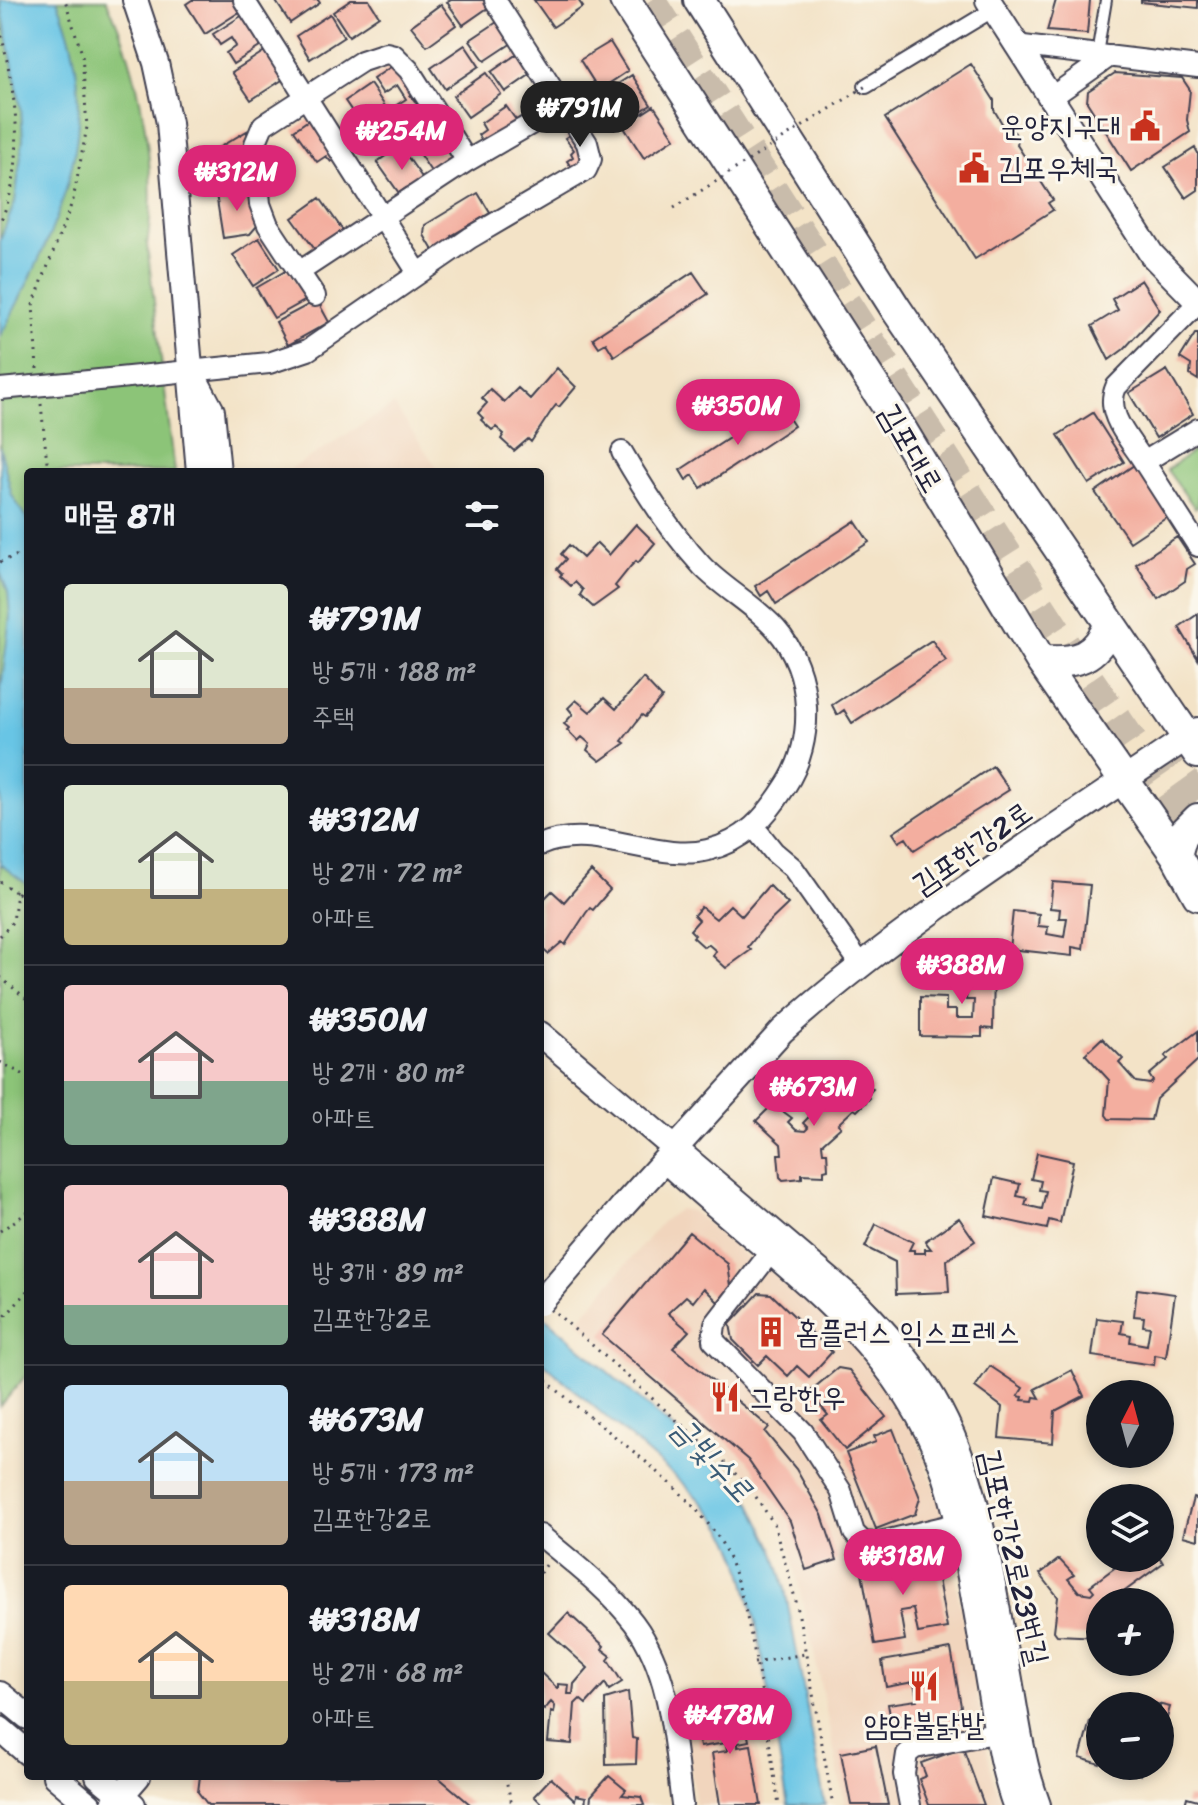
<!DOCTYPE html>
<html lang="ko">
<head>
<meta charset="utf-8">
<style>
  body { margin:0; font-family:Sriracha,"Poor Story",sans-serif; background:#20242c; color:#f1f3f6; height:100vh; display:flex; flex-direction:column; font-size:30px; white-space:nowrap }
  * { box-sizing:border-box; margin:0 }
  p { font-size:26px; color:#9ea1a6 }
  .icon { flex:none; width:44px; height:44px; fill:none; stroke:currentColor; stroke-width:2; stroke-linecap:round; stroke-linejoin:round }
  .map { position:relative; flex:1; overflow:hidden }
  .panel { position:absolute; left:24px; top:468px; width:520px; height:1312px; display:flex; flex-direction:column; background:#171b24; border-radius:8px; box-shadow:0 4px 12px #0003 }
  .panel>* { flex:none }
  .needle { width:52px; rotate:6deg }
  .fabs { position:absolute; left:1086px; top:1380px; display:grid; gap:16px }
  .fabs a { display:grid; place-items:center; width:88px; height:88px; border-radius:50%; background:#171b24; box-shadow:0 4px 12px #0003; font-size:40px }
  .price { position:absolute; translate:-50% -68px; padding:0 18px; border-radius:28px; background:#db2777; color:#fff; font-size:26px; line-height:52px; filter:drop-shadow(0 2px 4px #0008) }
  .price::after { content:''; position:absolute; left:50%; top:48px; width:24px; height:18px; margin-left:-12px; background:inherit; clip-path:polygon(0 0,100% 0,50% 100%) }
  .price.current { background:#222; color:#fff }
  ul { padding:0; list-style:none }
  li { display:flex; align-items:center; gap:24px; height:200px; padding:0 40px }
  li+li { border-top:2px solid #363941 }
  li span { display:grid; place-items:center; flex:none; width:224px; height:160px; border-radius:8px; color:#555 }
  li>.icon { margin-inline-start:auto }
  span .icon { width:96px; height:96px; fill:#fffc; stroke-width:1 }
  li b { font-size:34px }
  h2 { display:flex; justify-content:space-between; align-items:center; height:96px; padding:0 40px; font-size:34px }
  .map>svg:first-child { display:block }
</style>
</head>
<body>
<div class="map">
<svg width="1198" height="1805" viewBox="0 0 1198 1805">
  <rect width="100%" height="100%" fill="#fbf7ec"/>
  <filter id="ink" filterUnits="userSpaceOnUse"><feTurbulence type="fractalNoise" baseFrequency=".0125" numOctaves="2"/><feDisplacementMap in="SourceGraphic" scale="16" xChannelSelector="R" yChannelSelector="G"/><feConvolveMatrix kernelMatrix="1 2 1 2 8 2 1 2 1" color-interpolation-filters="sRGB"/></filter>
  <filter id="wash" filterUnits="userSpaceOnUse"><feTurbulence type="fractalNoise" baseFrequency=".006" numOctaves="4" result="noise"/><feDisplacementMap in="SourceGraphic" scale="32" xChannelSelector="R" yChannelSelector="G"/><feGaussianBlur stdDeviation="1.8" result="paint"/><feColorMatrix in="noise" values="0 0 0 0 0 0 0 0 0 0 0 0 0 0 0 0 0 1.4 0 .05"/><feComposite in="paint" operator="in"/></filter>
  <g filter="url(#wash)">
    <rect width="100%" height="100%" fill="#f3e3c7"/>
    <path fill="#f1d5bd" d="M394 405 440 472H286Z
      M679 1209 692 1211 745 1256 775 1274 851 1341 896 1400 917 1439 941 1506 992 1775 1003 1805H845L814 1653 788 1539 779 1516 753 1478 716 1441 578 1321 662 1222Z
      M747 1695 766 1805H696L682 1708Z"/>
    <path fill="#8cc478" stroke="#57735a" stroke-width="2" d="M0 0H106C140 66 159 172 147 245L175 472H28V1373L0 1407Z
      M1198 447V507L1195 508 1167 470Z"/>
    <path fill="#67c5e5" stroke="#447490" stroke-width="2" d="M0 0H57C109 127 59 225 0 337V240L15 202 23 139 21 108Z
      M0 447 12 495 28 521V885L0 864V697L10 616 8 592 0 572Z
      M540 1313 707 1458 751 1503 773 1549 785 1589 825 1805H788L756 1623 739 1559 730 1539 714 1515 685 1485 540 1360Z"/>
    <g id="blocks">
      <path fill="#f3ae9f" d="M192 0H234L241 11 205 34 186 4Z
        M275 0H318L320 3 290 23Z
        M351 0H369L379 16 349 36 333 12Z
        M451 0H499L463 25 447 2Z
        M534 0H578L583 7 553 27Z
        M1056 0H1090L1087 34 1047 31Z
        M1141 0H1198V8L1141 2Z
        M441 4 456 25 427 46 411 26Z
        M246 13 266 43 233 64 226 53 236 46 231 38 220 45 213 34Z
        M330 14 344 37 310 59 296 36Z
        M506 16 521 37 485 61 470 40Z
        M610 42 628 71 599 90 580 60Z
        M465 45 479 66 445 89 431 68Z
        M530 45 544 65 505 92 491 72Z
        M271 47 290 75 251 100 232 72Z
        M398 62 423 86 410 95 417 104 400 115 395 106 406 99 397 85 383 94 373 79Z
        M971 64 994 100V110L1006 130 1011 127 1018 138 1017 145 1053 200 1048 203 1053 210 975 259 885 118Z
        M486 73 501 94 468 117 453 96Z
        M1115 73 1182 78 1190 90 1187 120 1190 132 1131 171 1087 102 1088 91Z
        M632 75 651 105 617 125 599 96Z
        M370 84 393 118 368 135 345 101Z
        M506 106 521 127 484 144 478 135 485 130 481 123Z
        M654 106 675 138 644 158 623 126Z
        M310 119 343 153 331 162 326 156 317 162 294 130Z
        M444 122 466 156 438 182 412 143Z
        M582 127 597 149 575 173 567 161 573 157 571 153 574 150 565 138Z
        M247 131 252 185 216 189 213 151Z
        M400 146 428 186 412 197 406 188 399 193 377 162Z
        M1195 148 1198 153V190L1186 198 1165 167Z
        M254 191 257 226 250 234 223 238 216 194Z
        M478 193 490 213 451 236 458 248 434 252 424 235 425 225Z
        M320 198 346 235 319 255 292 218Z
        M259 238 279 269 253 286 233 255Z
        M289 269 306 300 274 318 256 288Z
        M693 272 708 294 614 356 606 343 599 347 593 338Z
        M1141 280 1160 310 1124 349 1109 360 1092 326 1118 310 1112 299Z
        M317 300 329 322 288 345 276 322Z
        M1195 334H1198V380L1190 375 1191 365 1180 358Z
        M557 368 576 387 559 407 556 405 552 410 531 442 528 439 514 451 501 439 504 434 496 427 492 430 481 420 483 418 478 413 487 403 482 398 490 389 504 402 518 388 530 399Z
        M1167 370 1193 414 1156 438 1129 393Z
        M780 405 794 426 701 488 693 475 686 480 680 470Z
        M1093 413 1124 462 1089 484 1058 435Z
        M1137 463 1172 514 1130 542 1095 492Z
        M855 521 869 542 776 604 768 591 761 596 755 586Z
        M636 524 655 543 638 563 636 561 631 566 615 586 618 589 593 607 580 595 583 590 575 582 571 586 560 576 562 574 557 569 566 559 561 554 569 545 583 558 597 543 609 555Z
        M1177 537 1195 564 1187 569 1185 581 1158 599 1136 564Z
        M1198 614V659L1179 627Z
        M932 640 946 661 852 723 844 710 837 715 832 705Z
        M643 678 662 698 645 717 642 715 638 720 622 741 625 743 600 761 587 750 590 744 582 737 578 741 567 730 569 728 564 724 573 714 568 708 576 700 590 712 604 698 616 709Z
        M993 766 1009 790 914 850 906 838 899 842 893 833Z
        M591 871 610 890 593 910 590 908 586 913 565 945 562 942 548 954 540 947V903L552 891 564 902Z
        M1053 882 1090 885 1083 949 1072 947V956L1009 949 1013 911 1039 914 1038 926 1048 927 1047 934 1064 937 1067 918H1059L1060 909 1050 908Z
        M769 885 788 904 764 927 748 947 751 950 726 968 713 956 716 951 708 944 704 947 693 937 695 935 690 930 699 920 694 915 701 907 716 919 730 905 742 916Z
        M957 965H994L993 1029 982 1028V1037L920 1036V997L946 998V1010H956V1018H973L974 1000H966L967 991H956Z
        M1198 1031V1060L1156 1099 1151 1120 1109 1119 1106 1115 1109 1080 1085 1054 1102 1038 1123 1059 1119 1063 1136 1082 1150 1084 1153 1081 1149 1075 1168 1059 1165 1056Z
        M854 1070 873 1089 867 1095 870 1098 857 1111 854 1109 838 1124 841 1127 822 1144 823 1152H827L828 1169 824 1170V1175L802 1174V1178L783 1180 780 1177 778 1154H782L781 1144 756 1121 773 1104 792 1118 788 1122 796 1130 805 1131 808 1128 803 1123 826 1099 823 1096Z
        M1037 1153 1073 1161 1060 1223 1049 1220 1047 1229 986 1216 994 1178 1020 1184 1017 1196 1027 1198 1025 1205 1042 1209 1046 1191 1039 1190 1041 1181 1031 1179Z
        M959 1218 975 1241 947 1260 949 1292 896 1294 895 1262 865 1247 876 1224 913 1242 909 1250H914V1253H925V1249H931L925 1241Z
        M689 1232 728 1264 731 1286 718 1302 704 1288 693 1302 686 1296 668 1313 689 1331 673 1348 769 1427 765 1432 796 1469 822 1515 837 1560 806 1570 790 1521 748 1460 602 1335Z
        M1137 1289 1175 1294 1166 1357 1155 1355 1154 1365 1092 1356 1097 1318 1123 1321 1121 1333 1131 1335 1130 1342 1147 1345 1150 1327 1143 1326 1144 1317 1134 1316Z
        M759 1293 771 1294 832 1352 809 1377 797 1366 788 1376 767 1356 758 1365 733 1340 730 1324Z
        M990 1366 1023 1388 1018 1396 1023 1397 1022 1400 1033 1401 1034 1397 1040 1398 1035 1389 1072 1370 1084 1396 1055 1411 1053 1443 999 1438 1002 1407 975 1387Z
        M838 1368 849 1370 886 1417 845 1450 821 1420 828 1415 809 1392Z
        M893 1429 920 1498 915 1514 876 1529 846 1453 876 1442 874 1436Z
        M1193 1498 1198 1500V1540L1183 1536Z
        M925 1555 935 1563 947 1628 918 1633 913 1609 900 1611 905 1640 875 1645 861 1567Z
        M1120 1558H1160L1163 1563 1110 1602H1100V1637L1057 1635 1054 1631 1058 1597 1040 1574 1059 1559 1074 1575 1068 1579 1079 1592 1091 1594 1094 1591 1090 1586 1117 1566 1115 1562Z
        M568 1613 604 1646 602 1649 611 1656 608 1660 622 1682 609 1690 605 1683 586 1704 580 1699 575 1704 572 1744 548 1742 551 1712 554 1713 555 1706 551 1702 544 1710 540 1706V1672L558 1689V1684L569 1685 568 1694H573L574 1684 588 1668 549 1633Z
        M951 1649 961 1706 954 1721 893 1732 888 1704 917 1700 914 1682 886 1687 882 1661Z
        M628 1692 632 1738 637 1739 636 1764 606 1765 605 1699Z
        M1133 1698 1170 1707 1161 1740 1160 1706H1131Z
        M743 1707 749 1741 738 1743V1747L751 1745 761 1805H720L712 1753 727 1751 726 1743 700 1747 694 1715Z
        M1090 1721 1100 1724V1764L1080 1758Z
        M876 1746 888 1805H851L841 1753Z
        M963 1748 984 1805H929L919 1779 926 1776 921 1763Z
        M1112 1766H1143L1141 1775Z
        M200 1776H437L471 1805H208L198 1792Z
        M609 1776 626 1790 622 1795 641 1797 644 1805H590L591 1796Z
        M551 1778 575 1800 576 1795 586 1797 585 1805H543L534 1796Z
        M1187 1797 1198 1800V1805H1185Z"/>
    </g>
  </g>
  <g filter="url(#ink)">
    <use href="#blocks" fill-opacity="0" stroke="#413f50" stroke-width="2"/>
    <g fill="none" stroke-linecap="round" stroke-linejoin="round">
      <path stroke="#c9bcab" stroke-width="30" stroke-dasharray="30 15" stroke-linecap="butt" d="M651 0 1068 649 1198 836
        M1157 743 1198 800"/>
      <g stroke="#413f50" stroke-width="14">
        <path id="service" d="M1097 54 1106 0"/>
      </g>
      <g stroke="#413f50" stroke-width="18">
        <path id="pedestrian" d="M866 86 994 9"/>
      </g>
      <g stroke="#413f50" stroke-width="24">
        <path id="minor" d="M244 0 418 273
          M1015 45 1198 67
          M1049 99 1110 56
          M467 161 299 272 268 225 260 204 255 144 263 125 362 61 386 53 394 55 409 70 467 161 562 106
          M299 272 315 296
          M1198 303 1116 387C1104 414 1130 439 1144 462L1198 429
          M89 381 269 363 308 350 470 238 586 170 591 159 587 143 495 0
          M1144 462 1198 546
          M754 827 774 852 793 868 862 966
          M540 845C594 822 657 863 708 850 745 841 765 818 785 787 816 741 813 671 776 629 755 605 724 589 702 566 671 532 645 492 622 452
          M770 1253 715 1324 713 1340 803 1432 841 1491 854 1533 863 1542 876 1543 973 1520
          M540 1535C572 1562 608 1589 634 1623 672 1674 674 1745 682 1805
          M910 1805 904 1774 907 1754 915 1748 1011 1730"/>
      </g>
      <g stroke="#413f50" stroke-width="28">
        <path id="tertiary" d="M135 0 156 63 169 123 199 472
          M988 0 1152 255 1198 302
          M196 381 212 411 218 472
          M540 1034 858 1304C886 1333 913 1363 934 1399 981 1480 992 1583 1009 1674 1017 1718 1022 1763 1038 1805
          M667 1162C773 1261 909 1343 950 1491 968 1555 978 1622 989 1687 996 1726 1001 1767 1015 1805
          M623 1206 782 1031C909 918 1058 826 1198 730
          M0 1694 28 1717
          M0 1729 28 1753
          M55 1776 89 1805
          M98 1776 133 1805
          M113 1805 138 1776"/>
      </g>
      <g stroke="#413f50" stroke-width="34">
        <path id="primary" d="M625 0 889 409 1041 661 1176 855 1198 895
          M699 0 896 309 1198 753
          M1041 661C1077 663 1095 659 1110 624
          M1176 855 1182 835 1198 819"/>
      </g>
      <path stroke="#413f50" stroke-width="3" stroke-dasharray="2 6" stroke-linecap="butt" d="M0 28C14 91 29 160 0 222
        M37 369 33 305 73 200 87 127 82 54 65 0
        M41 404 48 472
        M0 562 28 551
        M0 882 17 893
        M0 936 13 921 17 893 28 897
        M0 977 28 1000
        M0 1062 28 1077
        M0 1231 28 1212
        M556 1313 725 1463 752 1491 774 1524 797 1605 833 1805
        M0 1322 28 1291
        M540 1375C597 1427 670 1471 716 1534 752 1585 767 1738 779 1805
        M540 1573 547 1564
        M754 1663 805 1654
        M505 1776 512 1805"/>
      <use href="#service" stroke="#fff" stroke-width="10"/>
      <use href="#pedestrian" stroke="#fff" stroke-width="14"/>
      <use href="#minor" stroke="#fff" stroke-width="20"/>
      <use href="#tertiary" stroke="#fff" stroke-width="24"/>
      <use href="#primary" stroke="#fff" stroke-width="30"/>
      <g stroke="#413f50" stroke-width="24" stroke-linecap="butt">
        <path id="minor-bridge" d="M0 389 89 381"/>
      </g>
      <g stroke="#413f50" stroke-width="28" stroke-linecap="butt">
        <path id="tertiary-bridge" d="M540 1303 623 1206"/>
      </g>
      <path stroke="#413f50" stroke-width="3" stroke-dasharray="2 6" stroke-linecap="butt" d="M674 208 866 86"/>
      <use href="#minor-bridge" stroke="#fff" stroke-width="20"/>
      <use href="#tertiary-bridge" stroke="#fff" stroke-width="24"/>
    </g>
  </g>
  <defs>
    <g id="civic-bare" transform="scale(2.4)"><path d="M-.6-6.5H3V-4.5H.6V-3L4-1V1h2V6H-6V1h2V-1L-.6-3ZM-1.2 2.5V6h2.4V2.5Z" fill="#c8321e" stroke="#fbf7ec" stroke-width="2.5" paint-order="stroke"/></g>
    <g id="building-bare" transform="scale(2.4)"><path d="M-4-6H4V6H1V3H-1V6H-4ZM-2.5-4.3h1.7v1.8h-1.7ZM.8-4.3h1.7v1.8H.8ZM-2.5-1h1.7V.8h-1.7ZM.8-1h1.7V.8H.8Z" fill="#c8321e" stroke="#fbf7ec" stroke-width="2.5" paint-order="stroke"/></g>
    <g id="restaurant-bare" transform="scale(2.4)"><path d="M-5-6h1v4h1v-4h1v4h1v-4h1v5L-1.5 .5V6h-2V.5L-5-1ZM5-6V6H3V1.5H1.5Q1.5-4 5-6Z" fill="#c8321e" stroke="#fbf7ec" stroke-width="2.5" paint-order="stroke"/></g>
  </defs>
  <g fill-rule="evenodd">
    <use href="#civic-bare" x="1145" y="126"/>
    <use href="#civic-bare" x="974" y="168"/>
    <use href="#building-bare" x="771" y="1332"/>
    <use href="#restaurant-bare" x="725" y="1397"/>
    <use href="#restaurant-bare" x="924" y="1686"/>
  </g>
  <g text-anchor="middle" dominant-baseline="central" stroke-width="6" stroke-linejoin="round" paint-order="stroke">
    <g font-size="30" fill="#22223b" stroke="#fbf7ec" text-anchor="start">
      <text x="1121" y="126" text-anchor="end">운양지구대</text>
      <text x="998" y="168">김포우체국</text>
      <text x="795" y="1332">홈플러스 익스프레스</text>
      <text x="749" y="1397">그랑한우</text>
      <text x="924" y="1725" text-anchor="middle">얌얌불닭발</text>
    </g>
    <g font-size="30" fill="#22223b" stroke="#fbf7ec">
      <text transform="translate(911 448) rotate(60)">김포대로</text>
      <text transform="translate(972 848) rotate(-35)">김포한강2로</text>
      <text transform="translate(1014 1557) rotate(77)">김포한강2로23번길</text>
    </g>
    <g font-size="32" font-style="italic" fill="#3a5b76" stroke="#fbf7ec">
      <text transform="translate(712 1459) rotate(47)">금빛수로</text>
    </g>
  </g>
</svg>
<div class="fabs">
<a><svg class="needle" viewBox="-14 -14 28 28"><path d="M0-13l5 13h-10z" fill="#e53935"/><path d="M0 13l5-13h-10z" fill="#9ea1a6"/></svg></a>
<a><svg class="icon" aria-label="layers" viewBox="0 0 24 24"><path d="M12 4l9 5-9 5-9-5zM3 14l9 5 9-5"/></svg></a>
<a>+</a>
<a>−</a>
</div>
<b class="price current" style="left:580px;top:149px">₩791M</b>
<b class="price" style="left:402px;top:172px">₩254M</b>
<b class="price" style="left:237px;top:213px">₩312M</b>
<b class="price" style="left:738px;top:447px">₩350M</b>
<b class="price" style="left:962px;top:1006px">₩388M</b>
<b class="price" style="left:814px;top:1128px">₩673M</b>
<b class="price" style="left:903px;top:1597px">₩318M</b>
<b class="price" style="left:730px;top:1756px">₩478M</b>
<section class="panel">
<h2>매물 8개<svg class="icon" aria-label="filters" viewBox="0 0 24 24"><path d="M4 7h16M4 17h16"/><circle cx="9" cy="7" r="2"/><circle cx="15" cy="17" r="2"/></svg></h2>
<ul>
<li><span style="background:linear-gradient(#dfe7d0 65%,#b9a48a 0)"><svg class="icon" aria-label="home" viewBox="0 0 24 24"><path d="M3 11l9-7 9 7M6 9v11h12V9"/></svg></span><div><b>₩791M</b><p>방 5개 · 188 m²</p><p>주택</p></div></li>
<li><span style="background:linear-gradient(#dfe7d0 65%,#c2b280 0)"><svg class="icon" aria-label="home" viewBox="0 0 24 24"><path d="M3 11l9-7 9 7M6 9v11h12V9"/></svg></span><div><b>₩312M</b><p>방 2개 · 72 m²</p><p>아파트</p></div></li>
<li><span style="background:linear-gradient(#f6c9c9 60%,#7fa58c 0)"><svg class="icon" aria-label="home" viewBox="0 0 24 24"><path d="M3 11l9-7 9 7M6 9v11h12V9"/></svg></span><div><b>₩350M</b><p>방 2개 · 80 m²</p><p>아파트</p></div></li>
<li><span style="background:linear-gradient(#f6c9c9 75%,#7fa58c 0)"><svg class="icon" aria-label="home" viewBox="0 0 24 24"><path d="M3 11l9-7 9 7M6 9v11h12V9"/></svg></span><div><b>₩388M</b><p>방 3개 · 89 m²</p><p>김포한강2로</p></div></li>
<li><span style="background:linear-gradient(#bfe0f5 60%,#b9a48a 0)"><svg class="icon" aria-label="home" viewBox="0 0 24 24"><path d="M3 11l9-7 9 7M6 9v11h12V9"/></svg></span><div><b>₩673M</b><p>방 5개 · 173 m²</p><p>김포한강2로</p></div></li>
<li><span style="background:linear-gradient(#ffd9b3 60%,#c2b280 0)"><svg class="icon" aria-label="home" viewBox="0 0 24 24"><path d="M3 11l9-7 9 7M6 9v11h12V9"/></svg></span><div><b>₩318M</b><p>방 2개 · 68 m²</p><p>아파트</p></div></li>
</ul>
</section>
</div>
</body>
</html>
